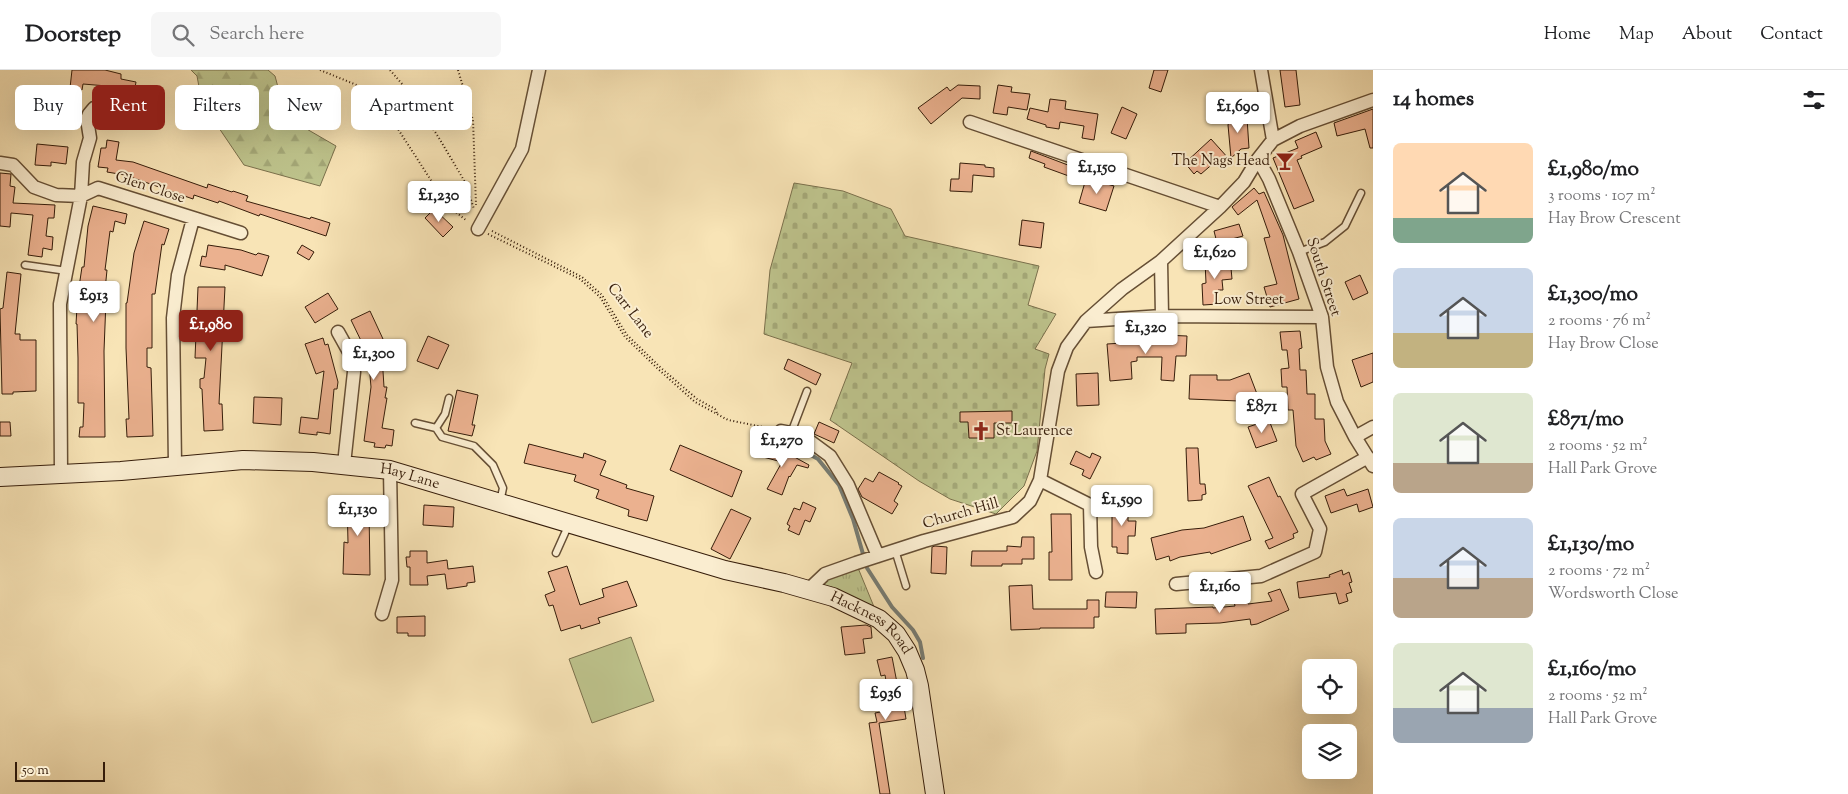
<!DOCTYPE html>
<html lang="en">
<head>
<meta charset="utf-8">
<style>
  body { margin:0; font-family:"Sorts Mill Goudy",serif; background:#f6f6f6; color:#202124; height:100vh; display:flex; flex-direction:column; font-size:19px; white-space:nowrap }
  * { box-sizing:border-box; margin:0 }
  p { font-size:16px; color:#757577 }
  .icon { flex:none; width:28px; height:28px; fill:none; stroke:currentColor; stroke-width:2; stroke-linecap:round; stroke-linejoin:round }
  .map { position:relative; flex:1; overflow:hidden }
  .side { display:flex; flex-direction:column; background:#fff; width:475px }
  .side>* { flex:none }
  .banner { position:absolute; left:15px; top:15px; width:475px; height:45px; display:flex; gap:10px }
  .fabs { position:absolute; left:1302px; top:589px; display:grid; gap:10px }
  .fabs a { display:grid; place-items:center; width:55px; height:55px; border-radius:8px; background:#fff; box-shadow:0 5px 20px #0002; font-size:25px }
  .scale { position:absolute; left:15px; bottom:12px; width:90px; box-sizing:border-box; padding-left:5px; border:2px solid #361d0a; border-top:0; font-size:14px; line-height:18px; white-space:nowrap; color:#361d0a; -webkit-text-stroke:4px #faedd0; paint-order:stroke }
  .price { position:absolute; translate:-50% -42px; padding:0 11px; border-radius:5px; background:#fff; color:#222; font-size:16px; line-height:32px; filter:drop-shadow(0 1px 2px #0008) }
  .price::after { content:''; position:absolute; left:50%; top:30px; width:15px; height:11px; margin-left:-8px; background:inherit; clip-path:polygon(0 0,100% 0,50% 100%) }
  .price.active { background:#8f2418; color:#fff }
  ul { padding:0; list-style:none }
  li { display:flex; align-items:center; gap:15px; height:125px; padding:0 20px }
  li span { display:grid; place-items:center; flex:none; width:140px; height:100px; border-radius:8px; color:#555 }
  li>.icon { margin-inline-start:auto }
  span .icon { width:60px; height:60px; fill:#fffc; stroke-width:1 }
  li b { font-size:21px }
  h2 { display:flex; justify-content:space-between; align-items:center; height:60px; padding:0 20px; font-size:21px }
  .chip { padding:0 18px; border-radius:8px; background:#fff; box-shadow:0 5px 20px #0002; font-size:18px; line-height:45px }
  .chip.active { background:#8f2418; color:#fff }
  header { display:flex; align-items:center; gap:30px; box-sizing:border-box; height:70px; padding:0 25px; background:#fff; border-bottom:1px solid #e0e0e0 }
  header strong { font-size:24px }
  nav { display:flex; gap:28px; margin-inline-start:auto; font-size:18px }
  .search { width:350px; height:45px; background:#f6f6f6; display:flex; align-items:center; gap:12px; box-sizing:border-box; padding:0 18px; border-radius:8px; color:#757577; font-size:19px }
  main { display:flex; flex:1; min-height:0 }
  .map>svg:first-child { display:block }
</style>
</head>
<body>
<header>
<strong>Doorstep</strong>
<div class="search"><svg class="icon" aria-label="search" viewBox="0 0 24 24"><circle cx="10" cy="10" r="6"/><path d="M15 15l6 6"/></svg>Search here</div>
<nav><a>Home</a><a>Map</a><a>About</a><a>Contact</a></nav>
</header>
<main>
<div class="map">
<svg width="1373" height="724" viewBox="0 0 1373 724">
  <defs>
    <pattern id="grass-tufts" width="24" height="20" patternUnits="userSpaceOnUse" patternTransform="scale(1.25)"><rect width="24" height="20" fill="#bec48d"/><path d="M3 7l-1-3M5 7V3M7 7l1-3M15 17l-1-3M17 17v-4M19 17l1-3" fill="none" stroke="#a4a878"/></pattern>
    <pattern id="forest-firs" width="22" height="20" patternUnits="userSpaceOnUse" patternTransform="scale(1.25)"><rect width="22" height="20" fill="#bec48d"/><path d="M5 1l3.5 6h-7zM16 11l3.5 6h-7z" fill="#a4a878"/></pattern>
    <pattern id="cemetery-stones" width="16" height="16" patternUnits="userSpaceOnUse" patternTransform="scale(1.25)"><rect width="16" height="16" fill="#bec48d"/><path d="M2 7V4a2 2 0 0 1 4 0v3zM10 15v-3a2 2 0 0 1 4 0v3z" fill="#a4a878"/></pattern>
  </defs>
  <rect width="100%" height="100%" fill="#f8e4b6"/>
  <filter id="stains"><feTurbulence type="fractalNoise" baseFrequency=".004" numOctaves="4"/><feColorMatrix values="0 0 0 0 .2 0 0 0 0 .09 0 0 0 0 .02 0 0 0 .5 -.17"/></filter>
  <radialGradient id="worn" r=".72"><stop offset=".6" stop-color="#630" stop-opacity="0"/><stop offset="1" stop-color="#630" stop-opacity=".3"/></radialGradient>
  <path fill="url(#grass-tufts)" stroke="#7a704c" d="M856 493 879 549 807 521Z"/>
  <path fill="url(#forest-firs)" stroke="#7a704c" d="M191 0H268L275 6 286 47 336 76 320 116 244 95 202 33 197 6Z"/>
  <path fill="url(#cemetery-stones)" stroke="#7a704c" d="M794 113 843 121 891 139 905 166 1039 196 1028 235 1056 244 1035 279 1049 284 1045 299 1037 381 1024 416 996 444 950 429 919 411 830 350 852 293 764 264 770 200Z"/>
  <path fill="#bec48d" stroke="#7a704c" d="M631 567 654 631 592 653 569 589Z"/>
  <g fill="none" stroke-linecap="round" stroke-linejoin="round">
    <path stroke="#777c73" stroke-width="4" d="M795 376 818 389 839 415 853 449 867 498 892 537 913 560 920 572 923 588"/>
  </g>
  <path fill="#ebb18f" stroke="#361d0a" d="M72 0H105L121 4V9L136 12 132 34 119 32 121 24 106 22 107 16 83 14 82 20 70 18Z
    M1154 0H1168L1161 22 1149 18Z
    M1280 0H1296L1300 35 1285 37Z
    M958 15 980 16V29L962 28 931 54 918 38 947 17 950 21Z
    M998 15 1012 17 1011 22 1030 24 1027 40 1008 37 1007 45 993 43Z
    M1050 29 1066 31 1065 39 1098 44 1094 70 1082 68 1084 56 1060 52 1059 59 1046 57V55L1027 49 1030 38 1048 42Z
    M1122 37 1137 44 1126 69 1111 63Z
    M1373 39V78H1370L1365 59 1337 66 1334 53Z
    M1231 45 1247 48 1249 78 1241 79 1231 88 1228 55Z
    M1316 62 1322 77 1301 86 1302 88 1297 90 1314 131 1294 139 1273 88 1298 78 1295 71Z
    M1211 69 1229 89 1221 97 1216 91 1201 104 1197 101 1194 104 1185 93Z
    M107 70 119 72 116 90 133 92 207 118 208 114 232 122 233 121 248 126 246 131 310 149 311 147 330 153 326 166 260 144 259 146 219 131 218 133 194 125 193 129 125 105 107 102 108 98 98 97 101 78H106Z
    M37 74 68 77 66 94 51 92V96L35 95Z
    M1031 81 1081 100 1077 109 1044 97 1045 94 1029 88Z
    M960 93 985 95V97L994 98V107L973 105 972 122 950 121 951 109H959Z
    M0 103 11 104 10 116 15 117 13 133 55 135 54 148H48L46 166 53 167 52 180 43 178 42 187 28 185 33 145 11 143 10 157 0 156Z
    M1090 109 1114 116 1106 141 1079 133 1085 112 1088 113Z
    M1254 118 1259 124 1264 122 1283 165 1299 229 1270 237 1264 217 1277 214 1264 168 1270 167 1257 130 1238 145 1232 137Z
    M93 136 127 144 125 154 115 151 113 162 110 161 105 200H107L104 230H106L104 281 105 367H79L80 357H83L84 333H78V288L77 254H76L77 237 91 238 94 219 79 217 82 197H84L88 156Z
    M434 139 453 157 443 167 425 148Z
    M1022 150 1044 153 1041 178 1019 175Z
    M144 151 169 159 164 175 162 174 155 224H152V278H147V297L151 298 153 366 127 367 126 349H129L126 278V233H127L134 183Z
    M1239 154 1243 166 1217 173 1214 161Z
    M208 175 241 180 256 185 258 183 269 186 262 206 225 195V200L200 196 202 186 206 187Z
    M302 175 314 182 309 190 297 183Z
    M1227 190 1228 198H1231L1232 209 1222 210 1223 220H1218V234L1203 235 1202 214 1206 213 1205 191Z
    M7 202 21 204 15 264H20V270H36V321L13 322V324H2L0 239 3 238Z
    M1360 205 1368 223 1353 230 1345 212Z
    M198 217H225L219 334H222L223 360 204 361 202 319 200 318V309L204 308 206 288H195Z
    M328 223 338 239 315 253 305 237Z
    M370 241 383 269 381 270 384 317H387L385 328H387L382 358 394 360 392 376 386 375 385 378 374 377 375 373 364 371 371 317 369 294H366V281L351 250Z
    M1300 261 1302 278 1299 279 1300 300H1306L1307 324H1315V349H1324L1325 371 1331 384 1316 390 1314 387 1303 392 1296 376 1293 340H1288L1287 317H1282L1281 299 1289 298 1287 280H1282L1280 262Z
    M1139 264 1187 266 1186 286H1176L1174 311 1161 310 1162 287H1137V291L1131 292 1132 309 1110 311 1107 274 1139 272Z
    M428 266 449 275 438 299 417 291Z
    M323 268 325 275 328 274 338 312 337 319H334L330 364 317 362V365L299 363 301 347 318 349 324 301 316 304 305 274Z
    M1373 283V312L1361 317 1352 290Z
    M788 289 821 304 816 315 784 299Z
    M1098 303 1099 335 1077 336 1076 304Z
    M1249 303 1257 324 1239 331 1189 329 1190 305H1217V310H1230Z
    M457 320 478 325 472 355H475L472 366 448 361Z
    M254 327 282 328 281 355 253 353Z
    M1012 341V353H994V368H969L968 352H960V342Z
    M1269 350 1277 371 1256 378 1248 357Z
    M0 352H10L11 366H0Z
    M819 352 839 361 834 373 814 364Z
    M529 374 583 388 584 383 606 391 600 405 627 415 626 418 654 426 647 451 628 446 629 440 596 428 599 420 574 411 576 405 524 393Z
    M680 375 742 401 732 427 670 400Z
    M766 375 778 378 809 395 808 398 797 395 790 407 789 406 782 425 767 419 782 392 763 387Z
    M1186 378H1198L1200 414H1205L1206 424 1202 425V430L1188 431Z
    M1076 381 1090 388 1092 383 1101 387 1090 409 1082 405 1084 400 1070 394Z
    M879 402 899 413 898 414 902 416 894 431 898 434 892 444 862 427 858 419 865 408 873 412Z
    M1269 407 1278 427 1280 426 1298 462 1293 464 1294 468 1269 479 1265 471 1273 468 1248 416Z
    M1344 419 1347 426 1368 419 1373 437 1359 442 1357 434 1331 443 1325 426Z
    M347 428H372V439H369L370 505 343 504 344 472 348 473Z
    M803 432 816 438 810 452 805 450 799 465 788 460 790 456 787 454 794 438 800 440Z
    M1112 433H1128V451H1136L1135 466H1128V484L1117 483V477H1112Z
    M424 435 454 437 453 457 423 455Z
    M731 439 751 448 730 489 711 479Z
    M1051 444H1071L1072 510H1049V482H1052Z
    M1243 446 1251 470 1211 484 1210 482 1180 487 1170 491 1169 486 1156 490 1151 468 1182 460 1204 458Z
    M1022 467H1034V489H1022V494H1002V496H971L972 481H1007V476L1021 477Z
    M935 476 947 477 946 504 931 503 932 477Z
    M410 481H427V493L447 490 448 499 473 496 475 512 467 513V516L447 519 445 504 427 506 428 515H410V497H407L406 487H410Z
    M567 496 580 535 604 527 602 519 627 511 637 536 598 548 600 553 581 559 580 555 561 561 553 535 549 536 545 525 555 521 548 502Z
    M1342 500 1343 505 1349 502 1352 512 1349 513 1352 522 1346 524 1348 531 1339 534 1336 523 1299 528 1297 512 1330 507 1329 505Z
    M1032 515 1033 539H1087V530H1099V547H1094V558H1040V559L1011 560 1009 516Z
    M1280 519 1289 540 1257 554 1251 555 1250 549 1220 553 1186 554V563L1156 564 1155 539 1213 537V538L1235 536 1233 527 1247 525 1248 534 1272 531 1268 523Z
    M1106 522H1137L1136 538 1105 537Z
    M425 546V566H408V563H397V547Z
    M866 555 871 557 872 568 863 569 865 583 845 585 841 557Z
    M892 587 898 618H901L906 649 879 653 890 724H880L869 653 877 652 875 643 891 640 885 605 881 606 877 590Z"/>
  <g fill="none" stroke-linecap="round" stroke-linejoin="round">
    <g stroke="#664f35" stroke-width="9">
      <path id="lane" d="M1299 182 1325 172 1345 156 1361 123
        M25 195 67 201
        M449 328 445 344 436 358 442 367 474 376 493 395 503 418 500 432
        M415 353 436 358
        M791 363 807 321
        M895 480 906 516
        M556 483 569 454"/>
    </g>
    <g stroke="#664f35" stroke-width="15">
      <path id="street" d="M1261 0 1273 70
        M970 52 1220 137
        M1258 89 1269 109 1299 182 1322 247 1327 297 1337 332 1355 367 1373 396
        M0 93 13 95 34 117 56 125 81 126 98 118 241 163
        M478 159 522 79 539 0
        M1161 191 1162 246
        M1086 251 1162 246 1322 247
        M338 262 353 289 354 302 344 394
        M781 361 791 363 811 372 830 386 848 415 878 486
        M1355 367 1373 357
        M175 395 173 248 178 205 193 149
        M61 405 60 234 81 126 83 92 90 68 87 49 89 44 94 38
        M1040 410 1090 435 1091 477 1096 502
        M1176 514 1261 506 1315 482 1320 459 1302 424 1368 387
        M807 521 825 504 856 493 924 471 1013 447 1030 431 1040 410 1058 301 1067 277 1086 251 1122 219 1161 191 1220 137 1244 112 1258 89 1273 70 1300 56 1373 30
        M382 544 392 510 390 400"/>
    </g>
    <g stroke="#361d0a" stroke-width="20">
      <g id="secondary">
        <path id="s1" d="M0 407 121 401 243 390 313 392 390 400 725 500 784 513 833 527 879 549 896 564 907 581 915 600 919 616 935 724"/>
      </g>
    </g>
    <path stroke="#361d0a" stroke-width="2" stroke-dasharray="1 2.5" stroke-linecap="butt" d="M320 0 359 16 385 39 447 135 467 151
      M390 0 409 22 439 68 465 112 474 139
      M458 0 473 50 476 135
      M492 161 582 207 602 225 627 265 660 297 697 329 715 339 717 343
      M488 164 580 209 600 227 625 267 658 299 695 332 728 350 768 358"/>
    <use href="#lane" stroke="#faedd0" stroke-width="6"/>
    <use href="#street" stroke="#faedd0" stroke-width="12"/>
    <use href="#secondary" stroke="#faedd0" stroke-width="18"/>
  </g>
  <defs>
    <g id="bar-bare" transform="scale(1.5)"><path d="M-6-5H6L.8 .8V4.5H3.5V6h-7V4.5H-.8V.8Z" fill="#8f2418" stroke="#faedd0" stroke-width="2.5" paint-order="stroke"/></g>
    <g id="church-bare" transform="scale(1.5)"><path d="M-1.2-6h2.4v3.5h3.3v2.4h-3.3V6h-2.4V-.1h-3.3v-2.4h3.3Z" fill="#8f2418" stroke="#faedd0" stroke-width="2.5" paint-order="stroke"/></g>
  </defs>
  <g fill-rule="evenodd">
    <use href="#bar-bare" x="1285" y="91"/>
    <use href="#church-bare" x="981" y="361"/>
  </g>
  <g text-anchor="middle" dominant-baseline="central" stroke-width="4" stroke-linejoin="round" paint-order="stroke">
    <g font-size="15" fill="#361d0a" stroke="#faedd0" text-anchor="end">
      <text x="1270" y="91">The Nags Head</text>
      <text x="996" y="361" text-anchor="start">St Laurence</text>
    </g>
    <g font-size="15" fill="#361d0a" stroke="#faedd0">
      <text transform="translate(150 118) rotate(18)">Glen Close</text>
      <text transform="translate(1323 207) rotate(72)">South Street</text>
      <text x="1249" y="230">Low Street</text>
      <text transform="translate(630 241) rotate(52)">Carr Lane</text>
      <text stroke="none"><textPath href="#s1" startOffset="412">Hay Lane</textPath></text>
      <text transform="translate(961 444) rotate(-16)">Church Hill</text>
      <text stroke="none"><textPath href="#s1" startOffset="899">Hackness Road</textPath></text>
    </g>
  </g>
  <rect width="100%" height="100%" filter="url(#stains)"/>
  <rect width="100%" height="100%" fill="url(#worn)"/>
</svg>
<div class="fabs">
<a><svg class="icon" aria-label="locate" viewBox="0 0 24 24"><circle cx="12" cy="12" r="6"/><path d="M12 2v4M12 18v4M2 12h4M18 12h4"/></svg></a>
<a><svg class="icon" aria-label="layers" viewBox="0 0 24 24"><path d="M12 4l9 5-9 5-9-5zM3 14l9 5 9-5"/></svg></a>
</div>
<div class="scale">50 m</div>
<b class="price" style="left:1238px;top:64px">£1,690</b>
<b class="price" style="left:1097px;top:125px">£1,150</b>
<b class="price" style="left:439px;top:153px">£1,230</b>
<b class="price" style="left:1215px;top:210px">£1,620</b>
<b class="price" style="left:94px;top:253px">£913</b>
<b class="price active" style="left:211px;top:282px">£1,980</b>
<b class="price" style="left:1146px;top:285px">£1,320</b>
<b class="price" style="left:374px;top:311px">£1,300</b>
<b class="price" style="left:1262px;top:364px">£871</b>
<b class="price" style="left:782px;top:398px">£1,270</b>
<b class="price" style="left:1122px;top:457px">£1,590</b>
<b class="price" style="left:358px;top:467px">£1,130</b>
<b class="price" style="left:1220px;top:544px">£1,160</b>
<b class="price" style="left:886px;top:651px">£936</b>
<div class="banner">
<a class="chip">Buy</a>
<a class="chip active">Rent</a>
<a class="chip">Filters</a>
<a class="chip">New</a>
<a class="chip">Apartment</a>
</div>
</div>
<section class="side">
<h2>14 homes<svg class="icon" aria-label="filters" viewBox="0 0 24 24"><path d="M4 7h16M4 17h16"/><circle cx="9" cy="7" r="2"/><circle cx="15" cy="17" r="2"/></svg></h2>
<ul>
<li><span style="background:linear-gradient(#ffd9b3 75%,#7fa58c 0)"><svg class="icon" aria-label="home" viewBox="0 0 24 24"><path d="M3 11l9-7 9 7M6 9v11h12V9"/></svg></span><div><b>£1,980/mo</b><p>3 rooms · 107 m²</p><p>Hay Brow Crescent</p></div></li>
<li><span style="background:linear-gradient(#c9d6e8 65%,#c2b280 0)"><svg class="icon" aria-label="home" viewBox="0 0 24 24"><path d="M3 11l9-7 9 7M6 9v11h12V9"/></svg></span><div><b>£1,300/mo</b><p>2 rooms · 76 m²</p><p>Hay Brow Close</p></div></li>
<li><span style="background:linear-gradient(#dfe7d0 70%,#b9a48a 0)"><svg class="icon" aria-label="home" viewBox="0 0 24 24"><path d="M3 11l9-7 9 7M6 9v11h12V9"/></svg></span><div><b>£871/mo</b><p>2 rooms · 52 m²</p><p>Hall Park Grove</p></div></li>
<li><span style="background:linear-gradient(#c9d6e8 60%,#b9a48a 0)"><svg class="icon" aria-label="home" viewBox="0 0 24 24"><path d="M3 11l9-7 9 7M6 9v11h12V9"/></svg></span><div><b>£1,130/mo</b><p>2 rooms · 72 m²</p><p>Wordsworth Close</p></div></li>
<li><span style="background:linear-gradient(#dfe7d0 65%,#9aa5b1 0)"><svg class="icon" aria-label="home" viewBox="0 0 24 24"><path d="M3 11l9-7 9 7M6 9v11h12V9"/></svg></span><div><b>£1,160/mo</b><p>2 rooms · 52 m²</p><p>Hall Park Grove</p></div></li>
</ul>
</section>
</main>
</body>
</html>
